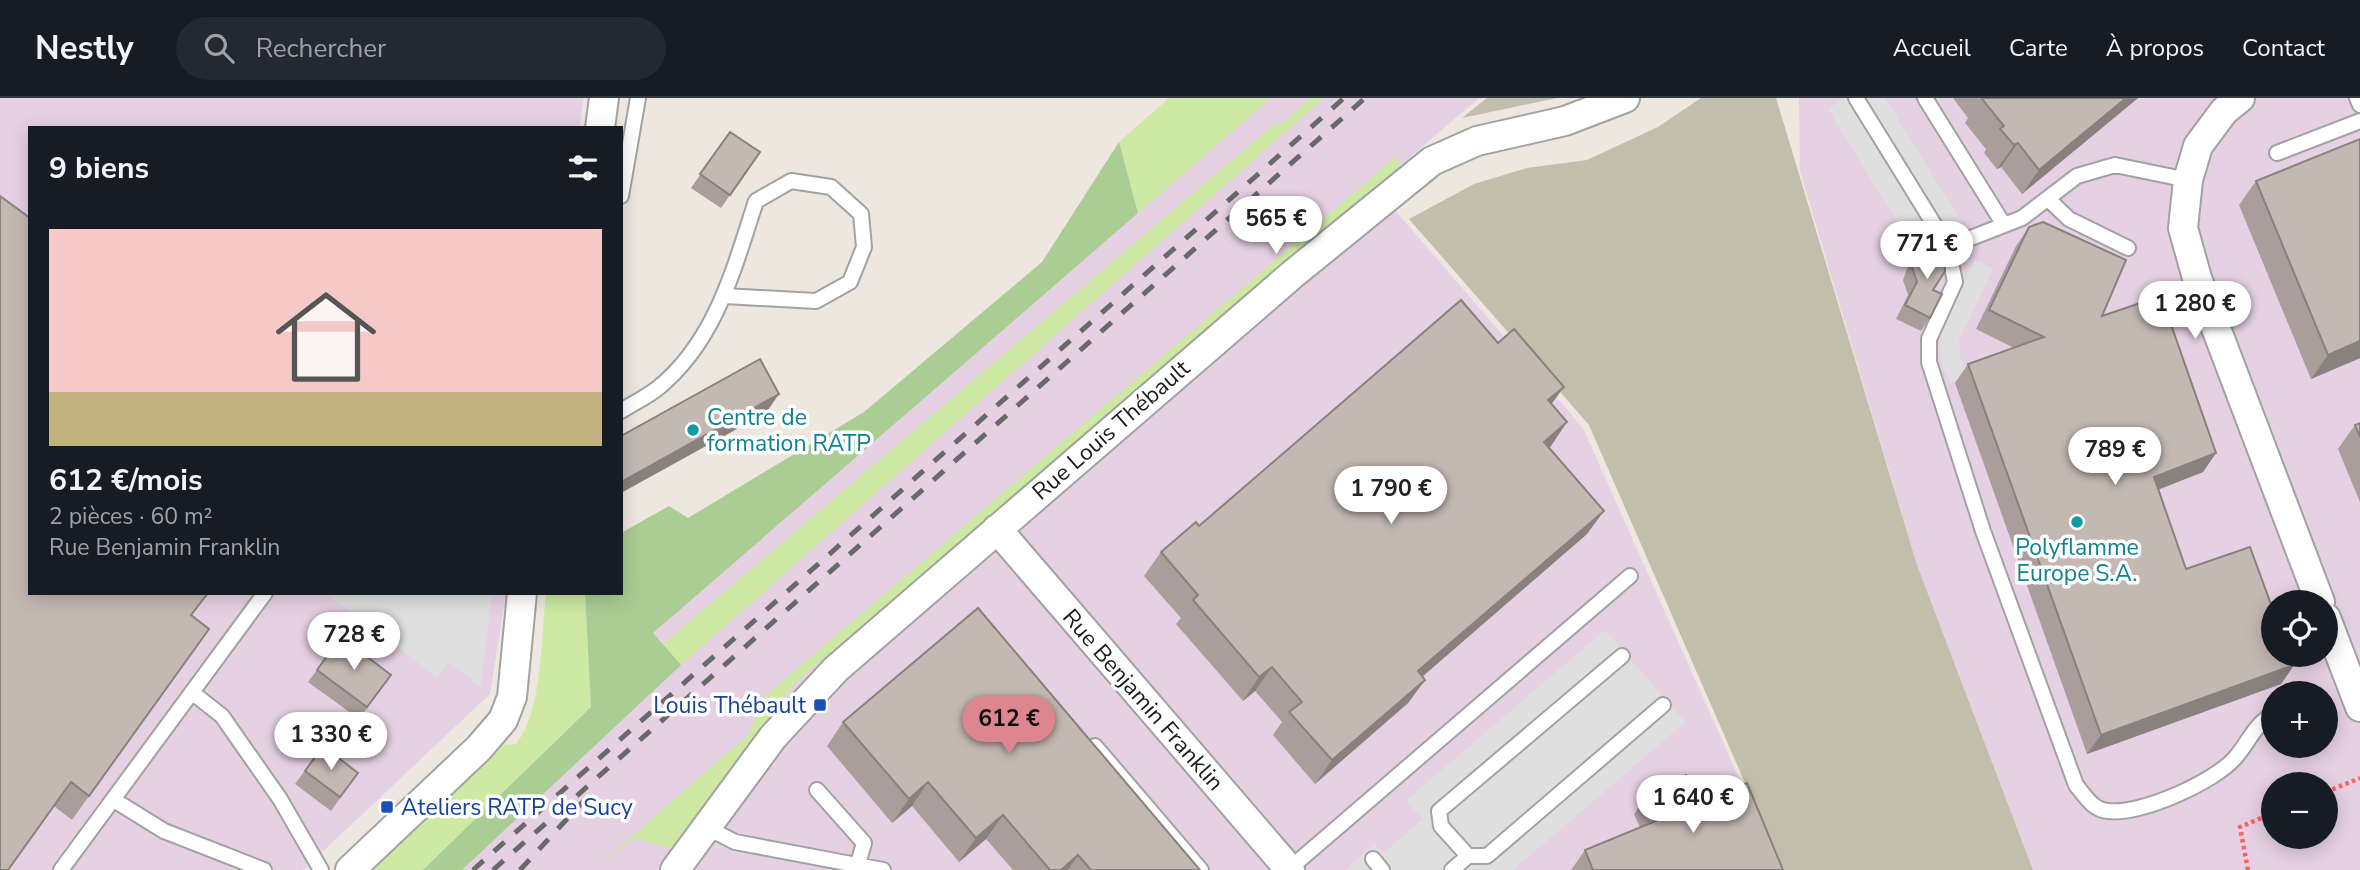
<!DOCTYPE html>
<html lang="fr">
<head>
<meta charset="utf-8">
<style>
  body { margin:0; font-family:"Nunito Sans",sans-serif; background:#242831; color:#f1f3f6; height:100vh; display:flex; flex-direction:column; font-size:26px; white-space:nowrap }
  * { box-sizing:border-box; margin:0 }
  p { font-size:23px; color:#9ea1a6 }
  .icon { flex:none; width:38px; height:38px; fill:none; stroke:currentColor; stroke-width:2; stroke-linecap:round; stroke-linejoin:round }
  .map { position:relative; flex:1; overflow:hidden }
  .sheet { position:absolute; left:28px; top:28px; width:595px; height:469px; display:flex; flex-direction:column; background:#171b24; border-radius:0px; box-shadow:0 4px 18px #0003 }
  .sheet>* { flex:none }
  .tools { position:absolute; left:2261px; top:492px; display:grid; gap:14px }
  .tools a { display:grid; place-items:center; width:77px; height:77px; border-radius:50%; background:#171b24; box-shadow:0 4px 18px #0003; font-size:35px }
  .price { position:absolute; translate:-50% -60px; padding:0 16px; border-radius:24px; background:#fff; color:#222; font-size:23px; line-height:46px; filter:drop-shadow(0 2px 4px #0008) }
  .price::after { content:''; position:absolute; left:50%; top:42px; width:21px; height:16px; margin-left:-10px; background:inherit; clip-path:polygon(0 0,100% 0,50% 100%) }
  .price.on { background:#dd8690; color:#111 }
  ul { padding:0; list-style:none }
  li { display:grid; align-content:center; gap:14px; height:371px; padding:0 21px }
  li span { display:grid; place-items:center; height:217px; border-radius:0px; color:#555 }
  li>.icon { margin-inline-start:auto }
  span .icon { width:126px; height:126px; fill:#fffc; stroke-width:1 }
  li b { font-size:30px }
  h2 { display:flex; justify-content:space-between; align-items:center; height:84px; padding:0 21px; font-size:30px }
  header { display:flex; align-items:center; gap:42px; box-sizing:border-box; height:98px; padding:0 35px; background:#171b24; border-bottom:2px solid #363941 }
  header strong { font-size:33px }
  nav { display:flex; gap:38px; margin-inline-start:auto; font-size:24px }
  .search { width:490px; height:63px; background:#242831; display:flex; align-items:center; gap:18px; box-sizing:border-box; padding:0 24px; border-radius:38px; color:#9ea1a6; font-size:26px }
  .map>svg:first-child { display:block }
</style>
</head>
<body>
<header>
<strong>Nestly</strong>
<div class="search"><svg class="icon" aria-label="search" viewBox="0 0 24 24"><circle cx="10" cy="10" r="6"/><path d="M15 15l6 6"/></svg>Rechercher</div>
<nav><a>Accueil</a><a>Carte</a><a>À propos</a><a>Contact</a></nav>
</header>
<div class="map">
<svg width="2360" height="772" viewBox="0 0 2360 772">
  <rect width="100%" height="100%" fill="#ede7df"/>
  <path fill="#e6d1e4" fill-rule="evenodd" d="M0 0H584L579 30H30V495H506L490 596 303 772H0Z
    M1271 0H1479L1375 89 1583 330 1780 772H404L512 652Z
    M1799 0H2360V772H2033L1917 467 1800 73ZM2273 504H2326V556H2273ZM2273 595H2326V648H2273ZM2273 686H2326V738H2273Z"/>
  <path fill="#c1bfab" d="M1487 0H1557L1462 20Z
    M1701 0H1776L1917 467 2033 772H1783L1589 327 1409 121 1474 86 1527 70 1587 62 1658 29Z"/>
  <path fill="#cde9a3" d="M1169 0H1271L1138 115 1119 44Z
    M1310 0H1324L681 567 663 546 1272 28 1283 25Z
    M1398 57 1399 69 797 583 671 750 634 740 593 772 748 637 765 598Z
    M546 495H585L591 609 423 772H370L504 647 516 646C543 614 541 537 546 495Z"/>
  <path fill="#aacd93" d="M1119 44 1138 115 653 535 681 567 462 772H423L591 609 585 495H621V435L669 408 688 420 864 314 1042 164Z"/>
  <path fill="#dfdfdf" d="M1845 0H1885L1961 123 1914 151 1828 11Z
    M1975 162 1993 171 1959 242 1960 259 1969 277 1950 285 1942 266 1940 237Z
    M325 495H492L481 589 449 564 437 579Z
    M1605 532 1685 624 1513 772H1346L1374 746 1383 755 1423 721 1406 703Z"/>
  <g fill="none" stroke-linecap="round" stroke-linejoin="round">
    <g stroke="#a2a2a2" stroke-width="18">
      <path id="service" d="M1856 0 1948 149 2022 120 2077 78 2115 67 2188 82
        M1925 0 2004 127
        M2357 0 2360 7
        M2277 55 2360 23
        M621 98 638 0
        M2048 101 2069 121 2128 150
        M1948 149 1955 184 1929 241V264L1983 433 2076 687C2085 698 2093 712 2108 713 2141 717 2214 684 2235 660 2249 644 2254 627 2273 616
        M621 313C633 305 647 299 658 290 716 243 734 170 756 103L791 83 831 89 861 116 864 149 850 184 816 203 725 198
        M194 596 222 618 280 701 321 772
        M1095 648 1201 772
        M817 692 864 745 858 766
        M114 702 164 733 264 772
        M706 729 735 744 883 772
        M1468 758 1441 728 1439 713 1622 558
        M1373 761 1382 772
        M61 772 265 495
        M1288 772 1630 478
        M1452 772 1468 758H1487L1663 607"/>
    </g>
    <g stroke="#a2a2a2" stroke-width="32">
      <path id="minor" d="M2240 0 2224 13 2198 48 2188 82 2183 130 2197 180 2320 504
        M600 30 604 0
        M997 431 1290 772
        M2326 520 2360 609
        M350 772 479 650 503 622 512 599 522 495
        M675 772 773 639 836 571 1293 176 1432 63 1477 43 1565 23 1625 0"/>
    </g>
    <path stroke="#fc6161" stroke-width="4.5" stroke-dasharray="3.5 3.5" stroke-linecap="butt" d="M2326 694 2360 680
      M2248 772 2240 729 2273 715"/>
    <use href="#service" stroke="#fff" stroke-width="14"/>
    <use href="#minor" stroke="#fff" stroke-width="28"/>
    <path stroke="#696969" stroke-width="5" stroke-dasharray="14 14" stroke-linecap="butt" d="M473 772 1344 0
      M493 772 1365 0
      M520 772 589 697"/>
  </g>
  <path fill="#a99e9a" d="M1953 0H2138L2022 96 2001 69 1997 71 1984 55 1986 51 1965 25 1968 20Z
    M730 34 760 54 721 110 691 90Z
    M2256 83 2360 260 2311 281 2239 107Z
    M2029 129 2102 218 2216 355 2203 374 2158 392 2186 471 2294 567 2281 586 2087 656 1955 285 1968 266 2014 250 1976 231 2016 148Z
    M1917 154 1933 192 1930 220 1921 233 1896 221 1908 197 1903 182 1908 168Z
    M1498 245 1564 289 1551 306V348L1549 350 1587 436 1422 579 1425 582 1408 605 1315 686 1273 637 1282 624 1255 593 1243 603 1176 526 1181 520 1144 478 1161 454 1199 428Z
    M2360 325V404L2338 351 2355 327Z
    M192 518 209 531 72 722 54 708Z
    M317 572 391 577 359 621 308 584Z
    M843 624 1200 772H1013L986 741 959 764 912 708 892 725 827 648Z
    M323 648 358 675 331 713 295 686Z
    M1651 692 1698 705 1783 772H1571L1585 752 1640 729 1634 716Z"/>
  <path fill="#89817d" d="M2126 0H2138L2022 96 2039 72Z
    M2018 45 2001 69 1997 71 2014 47Z
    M2360 243V260L2311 281 2328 257Z
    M1564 289 1547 312 1548 302Z
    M779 296 766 315 621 395V384Z
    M1567 324 1551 348 1528 368 1544 344Z
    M2216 355 2203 374 2141 398 2154 379Z
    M1604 413 1587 436 1401 597 1418 573Z
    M2294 567 2281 586 2087 656 2101 637Z
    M1272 569 1255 593 1243 603 1259 579Z
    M1425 582 1408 605 1315 686 1332 662Z
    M928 684 912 708 892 725 909 701Z
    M1003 717 986 741 959 764 976 740Z
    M1078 757 1068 772H1061Z"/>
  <path fill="#c4b8b3" stroke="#89817d" stroke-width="2" d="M1982 0H2126L2039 72 2018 45 2014 47 2000 31 2004 28 1982 1Z
    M730 34 760 54 730 97 700 76Z
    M2360 41V243L2328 257 2256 83Z
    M0 98 30 120V495H208L191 517 209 531 89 698 71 684 8 772H0Z
    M2043 124 2126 162 2102 218 2161 198 2216 355 2154 379 2186 471 2250 449 2273 512V556H2290L2294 567 2101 637 1968 266 2044 239 1989 212 2029 129Z
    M1923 150 1938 152 1944 158 1945 173 1933 192 1942 196 1930 220 1905 207 1917 184 1912 169 1917 154Z
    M1461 202 1498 245 1514 231 1564 289 1548 302 1567 324 1544 344 1604 413 1418 573 1425 582 1332 662 1289 614 1302 604 1272 569 1259 579 1193 502 1198 497 1161 454 1196 424 1199 428Z
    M760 261 779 296 621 384V338Z
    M2360 325V339L2355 327Z
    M978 510 1200 772H1091L1078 757 1061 772H1050L1003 717 976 740 928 684 909 701 843 624Z
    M341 539 391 577 367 609 317 572Z
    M323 648 358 675 340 699 305 673Z
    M1686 677 1698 705 1747 685 1783 772H1593L1585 752 1663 720 1651 692Z"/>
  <g fill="#0f9aa8" stroke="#fff" stroke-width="2.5">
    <circle cx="693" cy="332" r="7"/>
    <circle cx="2077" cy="424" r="7"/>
  </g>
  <g fill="#1a4fb4" stroke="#fff" stroke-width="2.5">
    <rect x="813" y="600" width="14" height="14" rx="3.5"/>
    <rect x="380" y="702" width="14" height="14" rx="3.5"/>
  </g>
  <g text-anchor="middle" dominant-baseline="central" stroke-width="7" stroke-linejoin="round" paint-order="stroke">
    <g font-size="23" fill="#0d838f" stroke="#fff" text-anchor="start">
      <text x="707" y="319">Centre de<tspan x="707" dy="26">formation RATP</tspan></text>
      <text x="2077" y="449" text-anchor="middle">Polyflamme<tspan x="2077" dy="26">Europe S.A.</tspan></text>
    </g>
    <g font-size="23" fill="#1b1b1b" stroke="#fff">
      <text transform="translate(1111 332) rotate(-41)">Rue Louis Thébault</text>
      <text transform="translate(1143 602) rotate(49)">Rue Benjamin Franklin</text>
    </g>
    <g font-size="23" fill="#164399" stroke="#fff" text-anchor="end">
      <text x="806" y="607">Louis Thébault</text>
      <text x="401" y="709" text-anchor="start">Ateliers RATP de Sucy</text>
    </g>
  </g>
</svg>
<div class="tools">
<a><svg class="icon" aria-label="locate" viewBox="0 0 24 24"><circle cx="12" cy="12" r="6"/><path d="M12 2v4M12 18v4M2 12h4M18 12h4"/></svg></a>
<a>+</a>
<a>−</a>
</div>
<b class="price" style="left:1276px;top:158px">565 €</b>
<b class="price" style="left:1927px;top:183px">771 €</b>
<b class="price" style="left:2195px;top:243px">1 280 €</b>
<b class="price" style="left:2115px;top:389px">789 €</b>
<b class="price" style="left:1391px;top:428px">1 790 €</b>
<b class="price" style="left:354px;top:574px">728 €</b>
<b class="price on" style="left:1009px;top:658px">612 €</b>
<b class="price" style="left:331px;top:674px">1 330 €</b>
<b class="price" style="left:1693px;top:737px">1 640 €</b>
<section class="sheet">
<h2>9 biens<svg class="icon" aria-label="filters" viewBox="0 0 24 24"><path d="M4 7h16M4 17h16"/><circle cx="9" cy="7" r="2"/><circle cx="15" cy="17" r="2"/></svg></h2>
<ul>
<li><span style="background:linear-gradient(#f6c9c9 75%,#c2b280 0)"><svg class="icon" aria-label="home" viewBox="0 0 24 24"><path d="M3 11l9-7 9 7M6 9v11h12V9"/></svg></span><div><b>612 €/mois</b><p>2 pièces · 60 m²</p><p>Rue Benjamin Franklin</p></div></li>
</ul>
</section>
</div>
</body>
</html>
